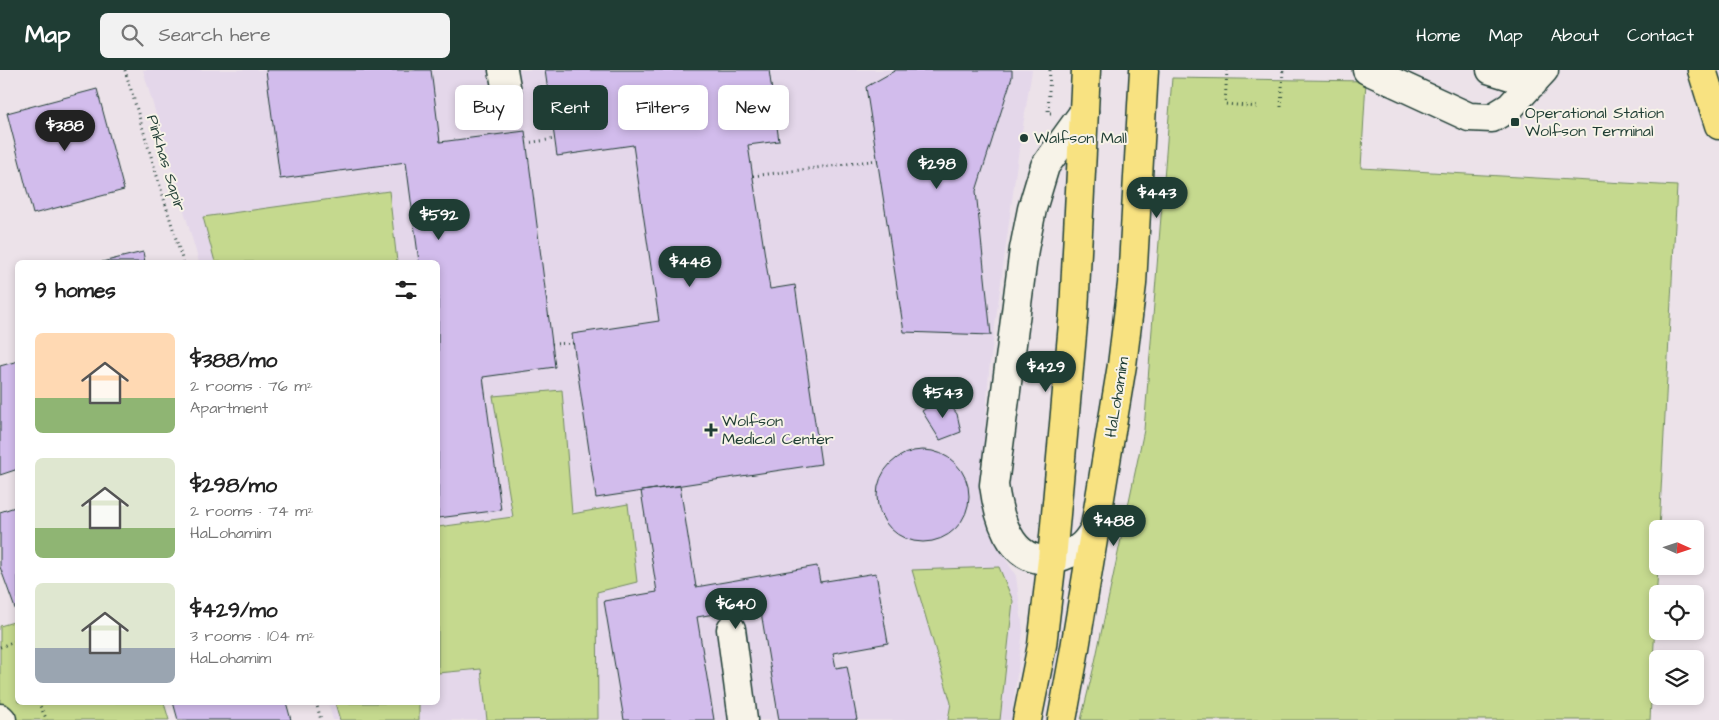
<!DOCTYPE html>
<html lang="en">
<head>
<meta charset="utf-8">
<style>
  body { margin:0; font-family:"Architects Daughter",sans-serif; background:#f2f2f2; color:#222; height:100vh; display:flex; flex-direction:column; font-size:19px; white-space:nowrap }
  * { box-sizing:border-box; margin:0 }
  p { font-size:16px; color:#767676 }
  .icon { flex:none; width:28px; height:28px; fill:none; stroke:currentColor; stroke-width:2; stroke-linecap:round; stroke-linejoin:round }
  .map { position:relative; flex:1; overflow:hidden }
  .details { position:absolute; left:15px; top:190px; width:425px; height:445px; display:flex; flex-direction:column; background:#fff; border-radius:8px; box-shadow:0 2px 8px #0003 }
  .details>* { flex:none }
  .hud { position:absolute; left:455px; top:15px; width:475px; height:45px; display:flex; gap:10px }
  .needle { width:32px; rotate:93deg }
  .buttons { position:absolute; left:1649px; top:450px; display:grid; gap:10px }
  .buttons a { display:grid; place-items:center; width:55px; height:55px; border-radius:8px; background:#fff; box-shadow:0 2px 8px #0003; font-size:25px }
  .price { position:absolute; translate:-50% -42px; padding:0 11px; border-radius:18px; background:#1f3d34; color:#fff; font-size:16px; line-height:32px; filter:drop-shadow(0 1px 2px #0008) }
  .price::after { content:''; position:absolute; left:50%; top:30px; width:15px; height:11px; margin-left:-8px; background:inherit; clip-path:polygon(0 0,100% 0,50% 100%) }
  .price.current { background:#222; color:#fff }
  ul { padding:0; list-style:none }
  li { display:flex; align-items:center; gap:15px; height:125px; padding:0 20px }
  li span { display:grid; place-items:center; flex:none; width:140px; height:100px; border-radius:8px; color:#555 }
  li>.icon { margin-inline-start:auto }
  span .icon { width:60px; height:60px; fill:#fffc; stroke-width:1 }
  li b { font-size:21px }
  h2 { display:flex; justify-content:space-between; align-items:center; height:60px; padding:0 20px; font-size:21px }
  .tag { padding:0 18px; border-radius:8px; background:#fff; box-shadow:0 2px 8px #0003; font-size:18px; line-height:45px }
  .tag.current { background:#1f3d34; color:#fff }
  header { display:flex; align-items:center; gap:30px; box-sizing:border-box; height:70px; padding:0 25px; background:#1f3d34; color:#fff }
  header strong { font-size:24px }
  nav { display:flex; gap:28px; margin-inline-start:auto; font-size:18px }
  .search { width:350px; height:45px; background:#f2f2f2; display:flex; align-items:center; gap:12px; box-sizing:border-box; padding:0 18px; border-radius:8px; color:#767676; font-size:19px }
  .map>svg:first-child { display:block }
</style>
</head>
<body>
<header>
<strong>Map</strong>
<div class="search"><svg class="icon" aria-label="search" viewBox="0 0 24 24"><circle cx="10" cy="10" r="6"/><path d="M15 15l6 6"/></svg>Search here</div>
<nav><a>Home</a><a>Map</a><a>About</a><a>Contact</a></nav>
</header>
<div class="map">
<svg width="1719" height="650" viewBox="0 0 1719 650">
  <rect width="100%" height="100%" fill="#ece2e9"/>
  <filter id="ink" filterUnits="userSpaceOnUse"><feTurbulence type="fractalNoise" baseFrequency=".02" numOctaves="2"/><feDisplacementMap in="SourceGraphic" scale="10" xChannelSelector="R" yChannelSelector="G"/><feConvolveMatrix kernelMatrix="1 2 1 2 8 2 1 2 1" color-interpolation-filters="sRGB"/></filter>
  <g filter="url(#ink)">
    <path fill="#e4d7ea" d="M143 0H1032L1017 93 989 301 981 420 993 468 1016 506 1023 561 1011 650H333L328 633 438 632V192H199Z"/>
    <path fill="#c5d98e" stroke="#728b61" d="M1172 8 1366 11 1361 98 1677 116 1659 459H1658V496L1650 650H1081L1095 592 1144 360Z
      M389 121 397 192H215L203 147Z
      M562 320 572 444 628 434 637 512 597 522 598 649 487 650 481 599 438 603V457L513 447 493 326Z
      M999 497 1013 531 1000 650H948L951 633 912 500Z
      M17 551 18 632 164 633 169 650H18L0 633V556Z
      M335 633H419V650H340Z"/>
    <path fill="#d2bcec" stroke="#1f3d34" d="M266 0H431L440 72 525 61 555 297 483 307 501 440 438 448V192H419L406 92 280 109Z
      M545 0H769L779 71 748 75 770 219 795 215 821 394 596 428 572 264 659 251 633 75 557 86Z
      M896 0H1012V7L976 121 991 265 904 262 866 17Z
      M97 19 124 120 33 144 7 43Z
      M143 182 145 192H102Z
      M18 291V399L0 405V296Z
      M944 327 957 344 961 362 940 370 922 341Z
      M877 426a46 46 0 1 1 92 0a46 46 0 1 1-92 0Z
      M680 416 696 517 817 496 820 512 876 503 888 573 833 583 836 598 847 596 857 650H779L760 536 697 547 714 650H624L604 531 657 522 641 421Z
      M18 436V544H17L0 497V442Z
      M173 632H286L291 650H178Z"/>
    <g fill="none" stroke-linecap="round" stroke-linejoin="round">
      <g stroke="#1f3d34" stroke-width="31">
        <path id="minor" d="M503 0 507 22
          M1367 0 1469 47 1492 48 1510 37 1544 0
          M1491 0 1533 13
          M1084 42 1045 96 1032 139 1024 179 994 415C999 453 1014 503 1063 486 1080 480 1088 472 1096 456
          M731 559 743 650
          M0 648 2 650"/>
      </g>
      <g stroke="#1f3d34" stroke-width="31">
        <path id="major" d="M1027 650 1042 575 1052 489 1074 242 1086 0
          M1062 650 1073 590 1122 295 1132 214 1144 0"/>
      </g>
      <g stroke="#1f3d34" stroke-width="31">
        <path id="highway" d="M1702 0 1719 55"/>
      </g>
      <path stroke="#1f3d34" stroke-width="3" stroke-dasharray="1 4" stroke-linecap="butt" d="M125 0 183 192
        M1050 0 1048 43H1051
        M1227 0 1225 34 1258 37
        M1281 37 1283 0
        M526 73 555 69
        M753 106 878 90
        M552 274 573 273
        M0 577 18 570
        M38 632 47 650
        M316 632 321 650"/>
      <use href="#minor" stroke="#f7f3e8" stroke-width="28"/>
      <use href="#major" stroke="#f8e281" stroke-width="28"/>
      <use href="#highway" stroke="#f8e281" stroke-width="28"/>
    </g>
  </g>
  <g fill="#1f3d34" stroke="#f7f3e8" stroke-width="2">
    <rect x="1510" y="47" width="10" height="10" rx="2.5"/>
    <circle cx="1024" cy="68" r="5"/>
    <path d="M708.5 352.5h5v5h5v5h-5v5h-5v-5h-5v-5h5z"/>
  </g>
  <g text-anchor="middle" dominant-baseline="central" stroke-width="4" stroke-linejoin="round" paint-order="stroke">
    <g font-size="16" fill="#1f3d34" stroke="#f7f3e8" text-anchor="start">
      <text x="1525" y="43">Operational Station<tspan x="1525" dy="18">Wolfson Terminal</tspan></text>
      <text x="1034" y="68">Walfson Mall</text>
      <text x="722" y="351">Wolfson<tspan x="722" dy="18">Medical Center</tspan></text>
    </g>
    <g font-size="16" fill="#1f3d34" stroke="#f7f3e8">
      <text transform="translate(166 93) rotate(73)">Pinkhas Sapir</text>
      <text transform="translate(1117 327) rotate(-81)">HaLohamim</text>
    </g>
  </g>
</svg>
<div class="buttons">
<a><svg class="needle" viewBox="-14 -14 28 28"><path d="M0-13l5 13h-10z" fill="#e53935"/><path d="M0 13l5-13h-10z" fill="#767676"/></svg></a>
<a><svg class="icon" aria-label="locate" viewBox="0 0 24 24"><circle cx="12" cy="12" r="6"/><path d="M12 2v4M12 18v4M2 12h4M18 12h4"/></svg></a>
<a><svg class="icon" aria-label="layers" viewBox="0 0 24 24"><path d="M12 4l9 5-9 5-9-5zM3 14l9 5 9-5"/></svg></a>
</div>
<b class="price current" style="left:65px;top:82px">$388</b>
<b class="price" style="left:937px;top:120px">$298</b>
<b class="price" style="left:1157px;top:149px">$443</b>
<b class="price" style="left:439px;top:171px">$592</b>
<b class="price" style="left:690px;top:218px">$448</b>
<b class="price" style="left:1046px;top:323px">$429</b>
<b class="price" style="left:943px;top:349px">$543</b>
<b class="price" style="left:1114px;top:477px">$488</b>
<b class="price" style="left:736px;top:560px">$640</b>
<div class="hud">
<a class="tag">Buy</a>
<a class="tag current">Rent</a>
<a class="tag">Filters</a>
<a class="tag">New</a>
</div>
<section class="details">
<h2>9 homes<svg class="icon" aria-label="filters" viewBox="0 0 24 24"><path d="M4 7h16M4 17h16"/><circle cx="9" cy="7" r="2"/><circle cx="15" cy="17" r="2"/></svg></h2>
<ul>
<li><span style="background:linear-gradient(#ffd9b3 65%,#8fb573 0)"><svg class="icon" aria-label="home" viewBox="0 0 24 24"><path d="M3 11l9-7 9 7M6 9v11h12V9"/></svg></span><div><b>$388/mo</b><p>2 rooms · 76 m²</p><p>Apartment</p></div></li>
<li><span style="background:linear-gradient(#dfe7d0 70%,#8fb573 0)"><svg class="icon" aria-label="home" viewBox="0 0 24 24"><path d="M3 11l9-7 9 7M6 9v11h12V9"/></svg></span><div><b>$298/mo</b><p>2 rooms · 74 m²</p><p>HaLohamim</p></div></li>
<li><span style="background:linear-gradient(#dfe7d0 65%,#9aa5b1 0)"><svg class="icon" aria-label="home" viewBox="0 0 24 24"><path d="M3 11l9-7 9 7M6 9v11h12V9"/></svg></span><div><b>$429/mo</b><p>3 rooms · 104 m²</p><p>HaLohamim</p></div></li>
</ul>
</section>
</div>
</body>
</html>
